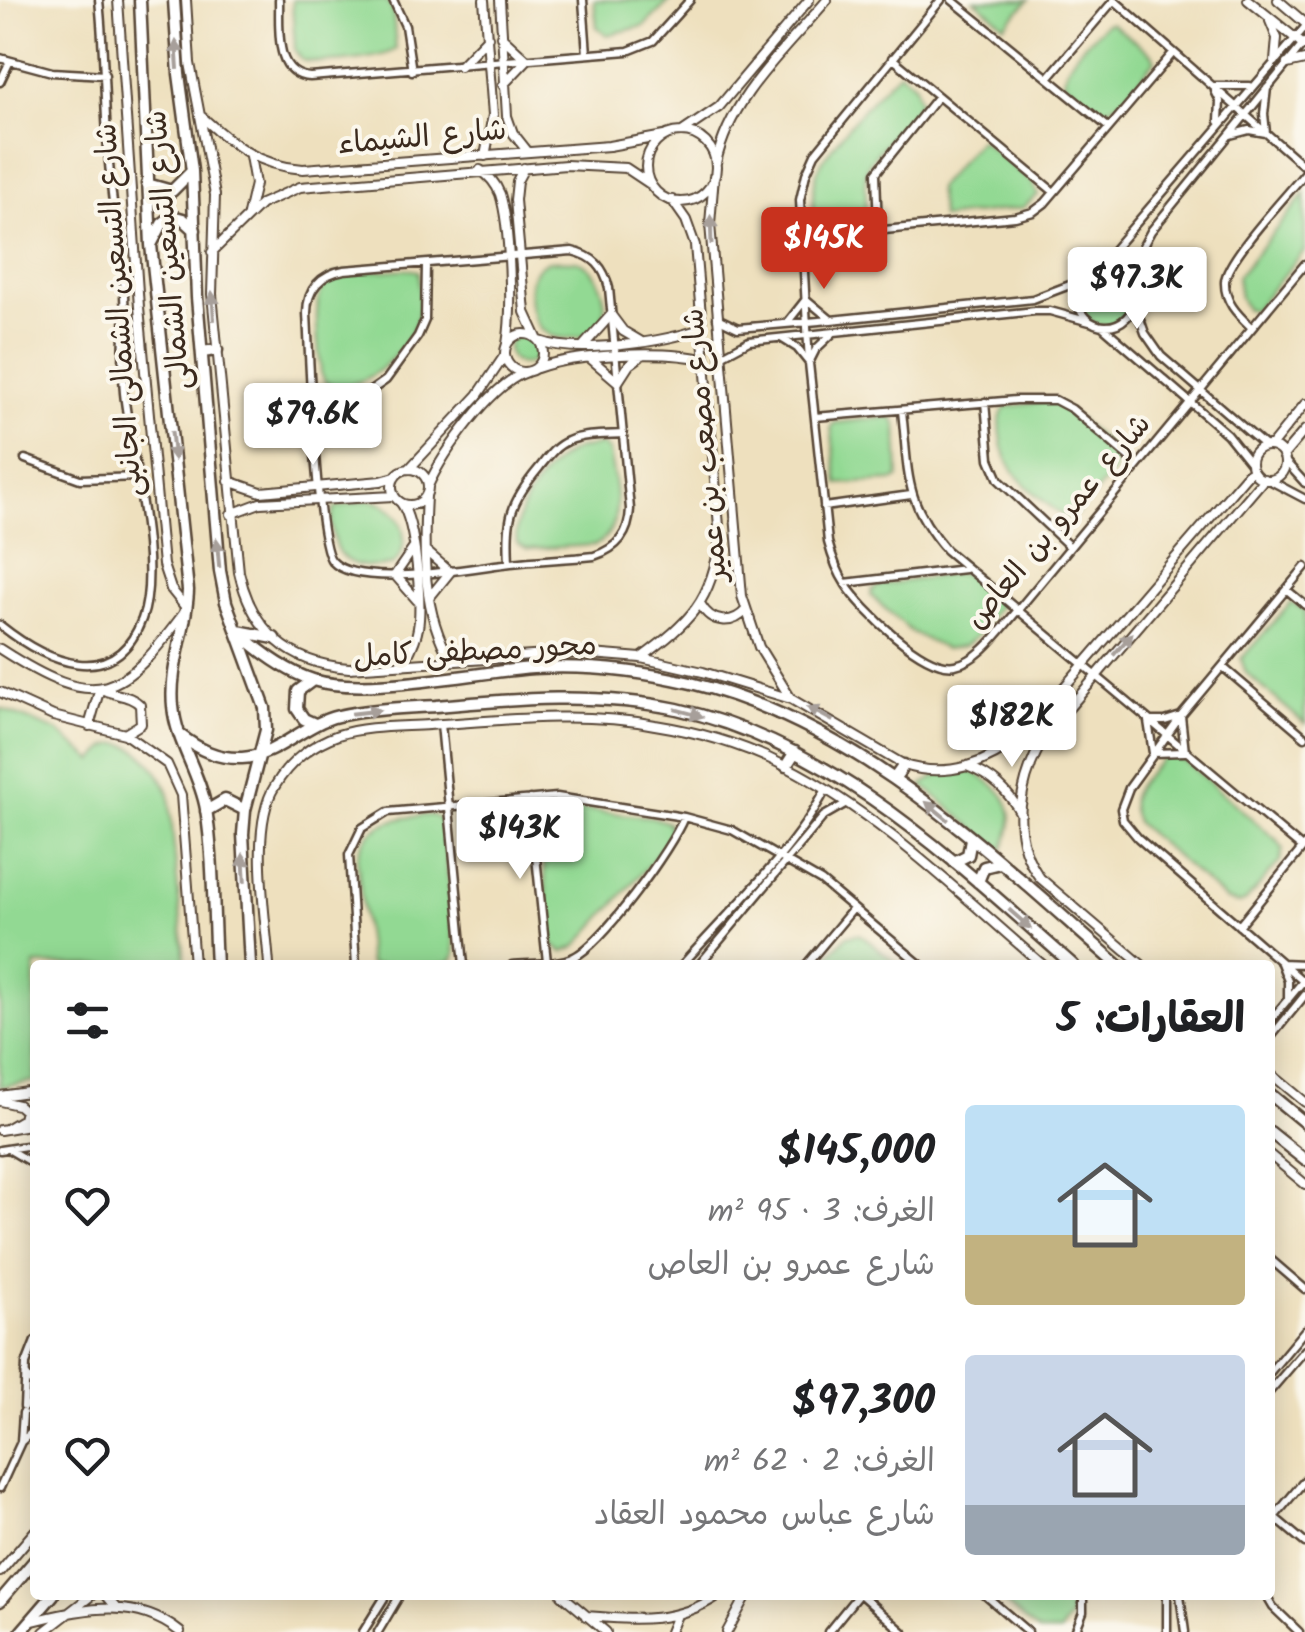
<!DOCTYPE html>
<html lang="ar">
<head>
<meta charset="utf-8">
<style>
  body { margin:0; font-family:Kalam,"Playpen Sans Arabic",sans-serif; background:#f2f2f2; color:#202124; direction:rtl; height:100vh; display:flex; flex-direction:column; font-size:38px; white-space:nowrap }
  * { box-sizing:border-box; margin:0 }
  p { font-size:32px; color:#757577 }
  .icon { flex:none; width:55px; height:55px; fill:none; stroke:currentColor; stroke-width:2; stroke-linecap:round; stroke-linejoin:round }
  .map { position:relative; flex:1; overflow:hidden; direction:ltr }
  .side { position:absolute; left:30px; top:960px; width:1245px; height:640px; display:flex; flex-direction:column; background:#fff; border-radius:10px; box-shadow:0 5px 25px #0003; direction:rtl }
  .side>* { flex:none }
  .price { position:absolute; translate:-50% -85px; padding:0 22px; border-radius:10px; background:#fff; color:#222; font-size:32px; line-height:65px; filter:drop-shadow(0 2px 5px #0008) }
  .price::after { content:''; position:absolute; left:50%; top:60px; width:30px; height:22px; margin-left:-15px; background:inherit; clip-path:polygon(0 0,100% 0,50% 100%) }
  .price.current { background:#c8321e; color:#fff }
  ul { padding:0; list-style:none }
  li { display:flex; align-items:center; gap:30px; height:250px; padding:0 30px }
  li span { display:grid; place-items:center; flex:none; width:280px; height:200px; border-radius:10px; color:#555 }
  li>.icon { margin-inline-start:auto }
  span .icon { width:120px; height:120px; fill:#fffc; stroke-width:1 }
  li b { font-size:42px }
  h2 { display:flex; justify-content:space-between; align-items:center; height:120px; padding:0 30px; font-size:42px }
  .map>svg:first-child { display:block }
</style>
</head>
<body>
<div class="map">
<svg width="1305" height="1632" viewBox="0 0 1305 1632">
  <rect width="100%" height="100%" fill="#fbf7ec"/>
  <filter id="ink" filterUnits="userSpaceOnUse"><feTurbulence type="fractalNoise" baseFrequency=".01" numOctaves="2"/><feDisplacementMap in="SourceGraphic" scale="20" xChannelSelector="R" yChannelSelector="G"/><feConvolveMatrix kernelMatrix="1 2 1 2 8 2 1 2 1" color-interpolation-filters="sRGB"/></filter>
  <filter id="wash" filterUnits="userSpaceOnUse"><feTurbulence type="fractalNoise" baseFrequency=".0048" numOctaves="4" result="noise"/><feDisplacementMap in="SourceGraphic" scale="40" xChannelSelector="R" yChannelSelector="G"/><feGaussianBlur stdDeviation="2.25" result="paint"/><feColorMatrix in="noise" values="0 0 0 0 0 0 0 0 0 0 0 0 0 0 0 0 0 1.4 0 .05"/><feComposite in="paint" operator="in"/></filter>
  <g filter="url(#wash)">
    <rect width="100%" height="100%" fill="#eee0be"/>
    <path fill="#92d993" stroke="#668258" stroke-width="2.5" d="M292 0H386L393 11 396 49C380 60 321 65 302 60L295 50Z
      M594 0H671L644 26 607 35 597 27Z
      M975 0H1029L1005 25Z
      M1111 23 1152 54 1155 60 1124 99 1105 110 1092 105 1064 82C1065 58 1089 41 1105 24Z
      M900 72 915 85 919 101C909 124 882 142 869 164 859 180 874 207 859 218 848 227 824 225 814 217 812 202 813 185 818 170 826 150 883 84 900 72Z
      M980 139 1032 182 1038 195 1022 208 941 218 937 188Z
      M1305 194V250L1254 310 1246 309 1240 298 1237 277Z
      M549 261C558 261 571 259 580 262 599 270 611 304 601 323 592 339 558 343 545 332 536 326 533 315 531 305 528 287 530 268 549 261Z
      M407 269 418 271C419 289 422 308 415 325 403 355 359 398 325 382L321 373C319 347 307 288 335 275 345 271 393 271 407 269Z
      M1082 302a24 24 0 1 1 48 0a24 24 0 1 1-48 0Z
      M508 349a15 15 0 1 1 30 0a15 15 0 1 1-30 0Z
      M1048 401 1064 407 1117 451 1114 471 1077 514 1069 518 1061 515C1034 493 1004 474 1001 436 1000 424 998 416 1006 407Z
      M891 417 897 425 899 477 893 481 838 484 831 427 834 423Z
      M602 445 609 451C614 482 628 525 596 545L528 549 517 543C510 514 545 464 571 452 581 447 592 446 602 445Z
      M368 500C399 504 416 539 394 564 369 570 340 568 334 540 331 528 330 519 335 508Z
      M960 573 973 575 1002 601 976 637 964 646 945 649 913 633 871 596 872 590 881 585Z
      M1291 603 1305 610V724L1246 673 1241 659Z
      M0 708 57 731 94 761C99 756 104 747 112 745 136 736 163 776 169 794L185 965H35V1081L0 1087Z
      M1169 755 1186 762 1278 841 1283 849 1280 861 1245 902 1239 904 1226 900 1137 823C1120 793 1144 779 1163 758Z
      M961 769C973 771 979 775 989 782 1016 801 1015 825 1002 852L922 785 944 772Z
      M562 808 652 817 669 823 671 834 653 860 576 947 563 952 554 946 550 938 541 824 548 811Z
      M432 815 439 819 444 835 455 954 452 961 440 965H369L357 859C365 821 398 817 432 815Z
      M857 934 863 936 898 965H820L847 936Z
      M995 1595H1069L1070 1617 1060 1632H1038Z"/>
  </g>
  <g filter="url(#ink)">
    <g fill="none" stroke-linecap="round" stroke-linejoin="round">
      <g stroke="#564536" stroke-width="11">
        <path id="minor" d="M279 0C280 27 273 75 310 77L628 51 653 41 690 0
          M393 0 405 26 412 71
          M583 0 587 54
          M941 0 815 154 806 174 800 200 809 363 828 542C832 557 837 571 846 585 862 609 924 671 955 665 981 660 1001 629 1018 610L1305 264
          M952 0 1108 127
          M1114 0 1305 167
          M0 58 52 72 105 75
          M892 58 1054 192
          M1048 78 1114 0
          M0 82 10 61
          M1213 86H1250
          M1215 91 1220 101 1219 121
          M1230 135 1249 130 1266 133 1264 114 1267 88
          M878 229 876 173 938 96
          M804 238 1015 217 1033 212 1045 203 1173 53
          M572 251C594 256 604 267 609 288L630 509C629 534 618 548 594 556 567 559 539 560 511 563 474 567 358 590 332 561 316 544 309 351 307 313 307 289 321 274 344 270Z
          M1077 297a29 29 0 1 1 58 0a29 29 0 1 1-58 0Z
          M1096 270 1305 27
          M1132 286 1136 259 1151 231 1305 42
          M1134 302 1145 333 1161 356 1265 446
          M717 318 738 328 831 320 1033 299 1083 280
          M787 323 806 299 830 319
          M1102 326 1227 434 1251 464
          M1251 327C1237 314 1224 301 1225 281 1227 258 1288 194 1305 173
          M781 338 797 348 809 363 816 349 833 333
          M721 356 749 341 1035 311H1050L1090 322
          M985 402 990 459 999 480 1069 546
          M314 405 362 397 386 380 418 336 425 320 426 265
          M902 411C909 473 903 500 946 550L1302 848
          M815 417 1016 400H1055L1072 409 1137 464
          M25 459 80 479 139 477
          M1285 461 1305 483
          M1269 480 1305 499
          M824 507 911 495
          M509 563C507 518 509 504 539 468 547 458 555 446 568 441 584 434 606 435 623 434
          M1305 567 1181 716 1129 788 1121 809 1123 820 1138 838 1305 983
          M845 583 965 569
          M1287 590 1305 605
          M0 625C45 661 114 694 142 619 162 566 130 452 124 393 121 361 126 328 124 295 122 254 113 215 110 174 104 116 105 58 99 0
          M1224 668 1305 737
          M1181 716 1185 752 1153 753 1148 721H1165Z
          M441 724 464 965
          M530 799 547 962
          M1239 926 1305 845
          M356 965 349 855 362 828 388 812 557 797 684 817 732 830 821 881 921 965
          M512 965C531 963 557 965 574 957 603 943 672 848 684 817
          M682 965C727 914 794 851 825 791
          M699 965 824 816 845 804
          M806 965 853 909
          M1288 1000V981L1281 963 1305 964
          M1270 1021 1304 980
          M1270 1038 1305 995
          M8 1149 35 1165
          M0 1150 26 1146 35 1150
          M1270 1259 1305 1289
          M1270 1372 1305 1330
          M25 1373 35 1389
          M1270 1391 1305 1350
          M24 1407 26 1364 35 1341
          M22 1441 35 1429
          M0 1488 21 1442 23 1413
          M1274 1517 1305 1543
          M1270 1522 1305 1480
          M861 1595 903 1632
          M985 1595 1028 1632
          M1167 1595V1632
          M1180 1595 1185 1632
          M1266 1595 1273 1607 1299 1632
          M363 1632 386 1595
          M378 1632 400 1595
          M828 1632 858 1595
          M1075 1632 1083 1612V1595"/>
      </g>
      <g stroke="#564536" stroke-width="12">
        <path id="tertiary" d="M186 0 190 63 215 195 212 294 239 572C252 630 289 664 349 668L579 653 641 658 703 672 791 699 904 765C947 779 988 764 1022 736L1252 469
          M484 0 493 115 485 156
          M500 0 507 116 513 133 528 152
          M1248 0 1305 46
          M1278 0 1305 23
          M1270 21 1277 38 1275 61
          M501 36 527 60 503 85
          M1287 64 1305 60
          M460 66 488 37
          M202 117C233 145 259 166 303 169L609 146 664 136
          M682 132 719 107 809 0
          M646 167a35 35 0 1 1 70 0a35 35 0 1 1-70 0Z
          M716 163C730 97 785 50 827 0
          M524 168 517 181 515 200 525 312 537 338
          M480 170C490 176 496 184 500 194 510 226 513 311 507 344
          M714 176 710 224 742 596 759 647 791 699
          M248 214 255 184 250 156
          M212 252 261 204 300 187 566 165 626 168 650 184
          M505 353a19 19 0 1 1 38 0a19 19 0 1 1-38 0Z
          M540 341C577 355 666 342 703 328
          M584 345 611 315 623 331 640 341
          M591 359 618 382 629 365 640 357
          M537 368C575 354 666 350 706 360
          M1271 446 1305 404
          M1251 463a17 17 0 1 1 34 0a17 17 0 1 1-34 0Z
          M1283 456 1305 430
          M392 487a18 18 0 1 1 36 0a18 18 0 1 1-36 0Z
          M409 469 478 395 505 355
          M229 481 261 492 381 481 395 477
          M428 486C443 453 492 383 527 372
          M426 496C423 551 422 613 451 660
          M401 503C416 522 422 604 418 628 416 642 409 653 403 665
          M231 514 260 503 394 496
          M413 549 395 575 417 600
          M426 551 450 572 429 598
          M701 605C711 623 732 626 746 610
          M0 649C99 713 121 698 187 609L171 589 163 565 139 307 118 0
          M641 658C690 621 712 602 720 538L695 245 686 220 672 200
          M0 692 53 716 125 734 167 764 181 795 194 965
          M89 726 100 688C113 696 130 694 140 705L141 724 125 734
          M967 766C992 776 1008 790 1021 814
          M269 965C266 917 249 826 275 786 289 762 312 744 338 735 366 726 399 727 429 725 503 720 582 711 655 725 699 732 746 746 785 766 881 815 962 896 1043 965
          M1142 965 1040 878C1007 834 1020 778 1046 735L1264 479
          M1270 1073 1305 1102
          M0 1096 35 1091
          M0 1101 18 1105 25 1111 23 1119 6 1129
          M0 1130 35 1124
          M1270 1155 1305 1184
          M0 1572 35 1531
          M105 1595 115 1607
          M562 1595 606 1632
          M586 1616C635 1620 676 1624 719 1595
          M32 1621C85 1609 135 1596 180 1632
          M44 1632 92 1595
          M670 1632 677 1615
          M727 1632 747 1595"/>
      </g>
      <g stroke="#564536" stroke-width="15">
        <path id="primary" d="M140 0 151 245 188 590C187 629 169 667 173 706 176 742 200 773 206 809 214 860 213 914 216 965
          M174 0 179 74 192 171 197 297 220 571 226 602 265 708 266 730 245 810 243 834 250 965
          M147 184 172 191 192 171
          M152 243 162 224 172 216 183 219 195 230
          M202 352 217 350
          M237 631C259 651 285 671 313 680 364 696 476 672 533 668 585 665 641 671 691 683 862 725 989 853 1118 965
          M238 631 274 638
          M313 680 298 691 297 709 304 719 315 724
          M180 735C198 749 217 759 242 758 278 756 303 724 338 716 370 709 403 708 436 706 516 699 597 692 677 709 836 745 954 861 1073 965
          M786 766 795 752
          M894 779 904 765
          M206 811 225 800 245 810
          M954 862 968 855 971 839
          M978 882 984 867 1000 863
          M1270 1094 1305 1123
          M1270 1132 1305 1160
          M0 1601 35 1560
          M21 1632 53 1595"/>
      </g>
      <use href="#minor" stroke="#fff" stroke-width="6"/>
      <use href="#tertiary" stroke="#fff" stroke-width="8"/>
      <use href="#primary" stroke="#fff" stroke-width="10"/>
    </g>
    <defs><path id="oneway-solid" d="M-6-.8H1V-3.2L6.5 0L1 3.2V.8H-6Z" transform="scale(2.5)"/></defs>
    <g fill="#a79f9a">
      <use href="#oneway-solid" transform="translate(177 55) rotate(-94)"/>
      <use href="#oneway-solid" transform="translate(711 230) rotate(-92)"/>
      <use href="#oneway-solid" transform="translate(213 306) rotate(-94)"/>
      <use href="#oneway-solid" transform="translate(173 446) rotate(84)"/>
      <use href="#oneway-solid" transform="translate(218 553) rotate(-95)"/>
      <use href="#oneway-solid" transform="translate(1123 644) rotate(-49)"/>
      <use href="#oneway-solid" transform="translate(366 712) rotate(-7)"/>
      <use href="#oneway-solid" transform="translate(689 713) rotate(15)"/>
      <use href="#oneway-solid" transform="translate(820 714) rotate(-152)"/>
      <use href="#oneway-solid" transform="translate(937 811) rotate(-141)"/>
      <use href="#oneway-solid" transform="translate(244 868) rotate(-93)"/>
      <use href="#oneway-solid" transform="translate(1020 919) rotate(41)"/>
    </g>
  </g>
  <g text-anchor="middle" dominant-baseline="central" stroke-width="8" stroke-linejoin="round" paint-order="stroke">
    <g font-size="30" fill="#3b2a1e" stroke="#fbf7ec">
      <text transform="translate(422 138) rotate(-5)">شارع الشيماء</text>
      <text transform="translate(169 250) rotate(-95)">شارع التسعين الشمالى</text>
      <text transform="translate(120 310) rotate(-94)">شارع التسعين الشمالى الجانبى</text>
      <text transform="translate(706 445) rotate(-95)">شارع مصعب بن عمير</text>
      <text transform="translate(1059 522) rotate(-50)">شارع عمرو بن العاص</text>
      <text transform="translate(475 652) rotate(-3)">محور مصطفى كامل</text>
    </g>
  </g>
</svg>
<b class="price current" style="left:824px;top:292px">$145K</b>
<b class="price" style="left:1137px;top:332px">$97.3K</b>
<b class="price" style="left:313px;top:468px">$79.6K</b>
<b class="price" style="left:1012px;top:770px">$182K</b>
<b class="price" style="left:520px;top:882px">$143K</b>
<section class="side">
<h2>العقارات: 5<svg class="icon" aria-label="filters" viewBox="0 0 24 24"><path d="M4 7h16M4 17h16"/><circle cx="9" cy="7" r="2"/><circle cx="15" cy="17" r="2"/></svg></h2>
<ul>
<li><span style="background:linear-gradient(#bfe0f5 65%,#c2b280 0)"><svg class="icon" aria-label="home" viewBox="0 0 24 24"><path d="M3 11l9-7 9 7M6 9v11h12V9"/></svg></span><div><b>$145,000</b><p>الغرف: 3 · 95 m²</p><p>شارع عمرو بن العاص</p></div><svg class="icon" aria-label="heart" viewBox="0 0 24 24"><path d="M12 20l-8-8c-3-5 5-10 8-4 3-6 11-1 8 4z"/></svg></li>
<li><span style="background:linear-gradient(#c9d6e8 75%,#9aa5b1 0)"><svg class="icon" aria-label="home" viewBox="0 0 24 24"><path d="M3 11l9-7 9 7M6 9v11h12V9"/></svg></span><div><b>$97,300</b><p>الغرف: 2 · 62 m²</p><p>شارع عباس محمود العقاد</p></div><svg class="icon" aria-label="heart" viewBox="0 0 24 24"><path d="M12 20l-8-8c-3-5 5-10 8-4 3-6 11-1 8 4z"/></svg></li>
</ul>
</section>
</div>
</body>
</html>
